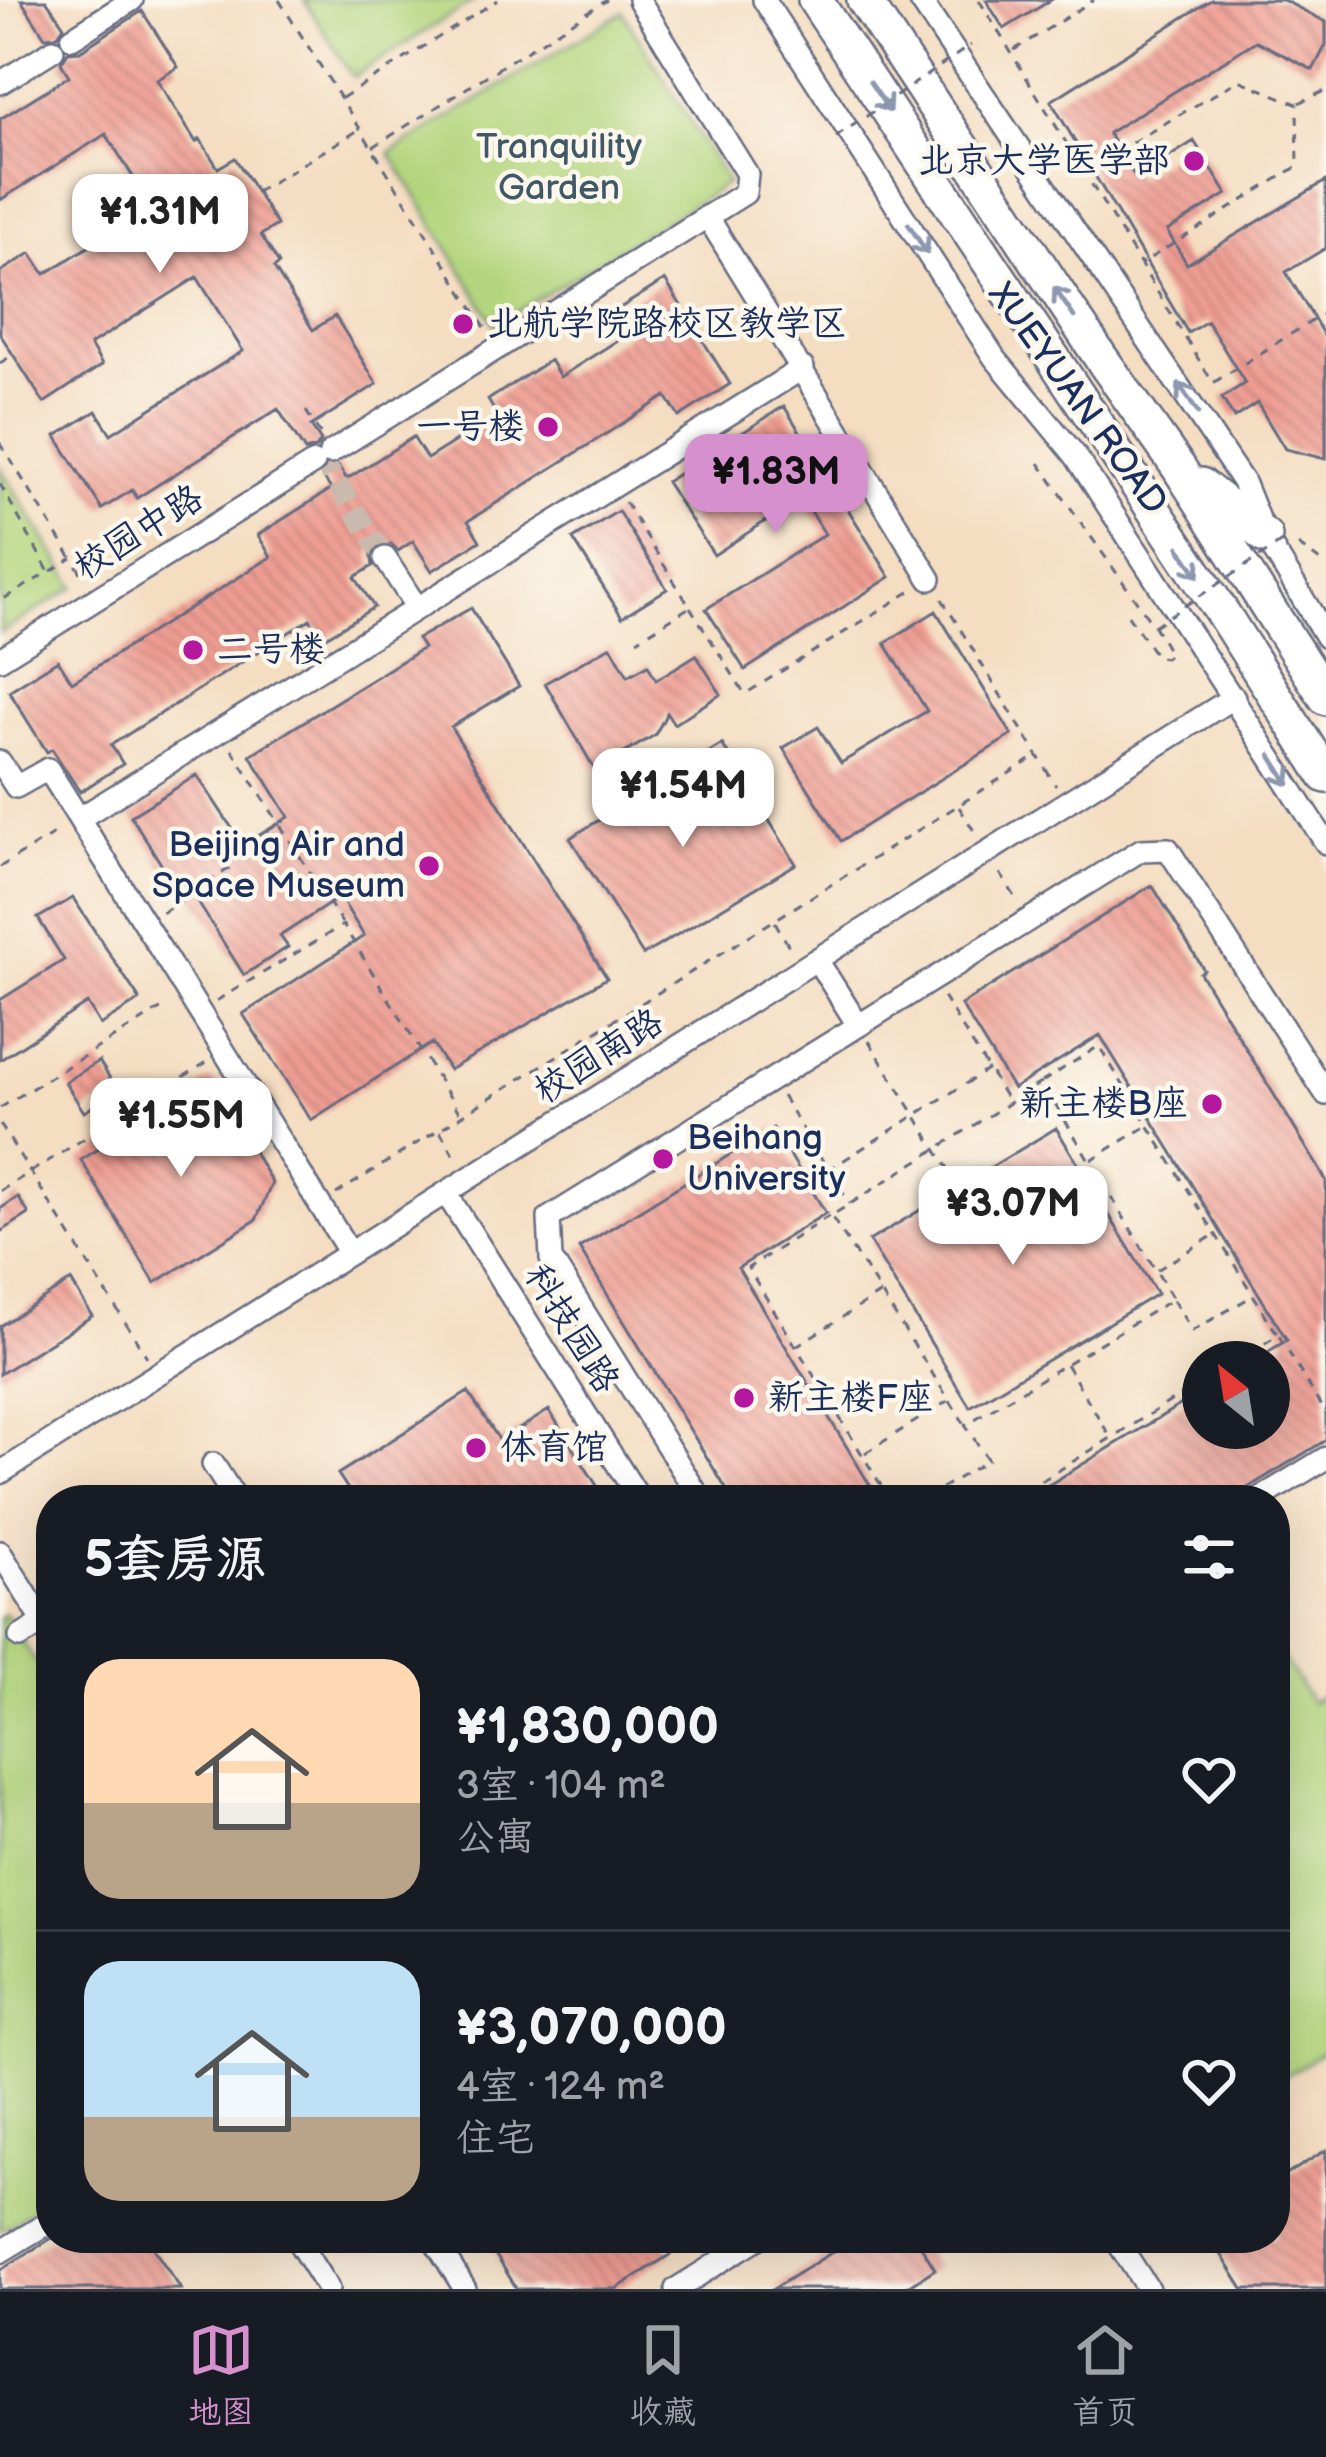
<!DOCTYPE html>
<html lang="zh">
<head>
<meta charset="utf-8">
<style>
  body { margin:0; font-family:"Balsamiq Sans","LXGW WenKai TC",sans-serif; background:#242831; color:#f1f3f6; height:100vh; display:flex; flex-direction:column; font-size:45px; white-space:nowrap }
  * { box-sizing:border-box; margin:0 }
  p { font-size:39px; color:#9ea1a6 }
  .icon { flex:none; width:66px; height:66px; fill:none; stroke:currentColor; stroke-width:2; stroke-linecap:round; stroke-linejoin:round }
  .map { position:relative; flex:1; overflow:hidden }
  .panel { position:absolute; left:36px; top:1485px; width:1254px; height:768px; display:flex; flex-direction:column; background:#171b24; border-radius:48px; box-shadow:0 12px 48px #0002 }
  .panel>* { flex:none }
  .needle { width:78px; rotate:330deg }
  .controls { position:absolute; left:1182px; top:1341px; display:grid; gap:24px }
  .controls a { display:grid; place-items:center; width:108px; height:108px; border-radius:50%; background:#171b24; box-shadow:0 12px 48px #0002; font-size:60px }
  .price { position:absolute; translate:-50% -102px; padding:0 27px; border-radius:24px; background:#fff; color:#222; font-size:39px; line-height:78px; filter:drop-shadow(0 3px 6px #0008) }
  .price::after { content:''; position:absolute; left:50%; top:72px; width:36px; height:27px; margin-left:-18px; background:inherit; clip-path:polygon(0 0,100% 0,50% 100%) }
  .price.selected { background:#d690ce; color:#111 }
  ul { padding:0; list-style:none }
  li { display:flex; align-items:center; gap:36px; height:300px; padding:0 48px }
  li+li { border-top:3px solid #363941 }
  li span { display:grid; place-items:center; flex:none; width:336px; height:240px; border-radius:36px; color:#555 }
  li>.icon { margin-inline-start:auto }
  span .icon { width:144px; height:144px; fill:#fffc; stroke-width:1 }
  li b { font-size:51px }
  h2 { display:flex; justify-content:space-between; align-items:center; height:144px; padding:0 48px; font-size:51px }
  .tab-bar { display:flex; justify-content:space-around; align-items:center; height:168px; border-top:3px solid #363941; background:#171b24; font-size:33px; color:#9ea1a6 }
  .tab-bar a { display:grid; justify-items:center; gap:6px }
  .tab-bar .selected { color:#d690ce }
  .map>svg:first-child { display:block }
</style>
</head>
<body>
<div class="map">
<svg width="1326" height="2289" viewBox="0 0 1326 2289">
  <defs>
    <pattern id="building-back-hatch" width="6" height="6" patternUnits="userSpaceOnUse" patternTransform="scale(3)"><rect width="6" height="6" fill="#f09e93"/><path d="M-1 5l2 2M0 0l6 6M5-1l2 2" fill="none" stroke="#c2817b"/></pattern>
  </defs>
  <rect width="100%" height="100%" fill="#fbf7ec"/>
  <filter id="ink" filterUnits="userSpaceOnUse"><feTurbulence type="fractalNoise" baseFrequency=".00833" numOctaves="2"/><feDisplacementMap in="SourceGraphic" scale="24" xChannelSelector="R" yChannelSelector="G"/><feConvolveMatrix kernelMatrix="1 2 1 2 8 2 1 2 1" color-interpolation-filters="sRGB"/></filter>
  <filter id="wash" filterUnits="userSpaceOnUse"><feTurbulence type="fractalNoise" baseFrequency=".004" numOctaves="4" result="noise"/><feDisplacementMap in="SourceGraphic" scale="48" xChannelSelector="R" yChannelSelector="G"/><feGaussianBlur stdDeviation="2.7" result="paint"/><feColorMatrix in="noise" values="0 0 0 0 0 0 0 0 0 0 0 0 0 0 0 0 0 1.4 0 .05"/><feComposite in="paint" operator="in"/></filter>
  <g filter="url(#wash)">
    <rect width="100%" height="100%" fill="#f4ddc1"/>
    <path fill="#b3d57d" stroke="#67826e" stroke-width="3" d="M304 0H475L353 77Z
      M623 12 728 183 495 325 390 153Z
      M0 467 75 587 0 633Z
      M5 1614 51 1686V2199L0 2231V1617Z
      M1275 1646 1311 1702 1326 1693V2050L1275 2082Z"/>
    <g id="blocks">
      <path fill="url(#building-back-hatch)" d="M21 0H46L64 26 57 36 45 37Z
        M986 0H1051L1004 29Z
        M1211 0H1283L1326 22V45L1313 70 1256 41 1108 133 1136 178 1194 141 1227 194 1167 231 1187 264 1326 181V248L1286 272 1326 339V459L1285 449 1257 403 1234 418 1222 398 1245 383 1207 321 1188 333 1051 101Z
        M142 11 178 67 157 80 196 142 200 139 218 168 235 158 277 225 261 235 279 264 274 268 313 330 335 316 377 384 311 426 321 441 316 448 305 451 278 409 137 498 132 490 102 509 56 436 96 411 111 434 243 351 197 277 90 345 102 365 44 403 0 334V272L31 253 45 274 152 207 106 134 0 200V119L69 76 61 63 68 52 80 51Z
        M665 280 730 384 679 417 666 396 468 521 480 541 432 571 413 541 398 551 391 544 378 545 371 552 373 566 355 577 374 607 323 639 310 619 111 745 123 764 80 792 52 749 47 752 9 691 58 660 72 682 271 557 258 535 331 489 322 476 328 468 338 466 347 479 413 437 427 459 497 415 488 400 550 360 560 377 629 333 615 311Z
        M784 406 890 577 745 670 706 609 825 534 802 497 714 555 666 482Z
        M618 511 667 589 622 617 573 539Z
        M471 608 519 686 451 727 607 978 449 1070 432 1043 311 1120 243 1014 364 936 340 897 280 936 288 947 244 975 185 882 176 888 131 816 197 775 243 845 289 817 250 755 423 648 417 639Z
        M936 611 1012 735 841 841 783 748 818 727 841 763 927 711 885 643Z
        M611 646 628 676 648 665 656 680 696 655 721 694 674 724 667 713 655 735 595 770 545 683Z
        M722 744 796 864 643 955 570 838Z
        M1152 885 1204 970 1200 973 1326 1180V1440L1228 1500H1024L1203 1391V1428H1269V1351L1287 1340 1100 1035 1013 1089 961 1005Z
        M73 898 140 1000 100 1025 87 1003 0 1060V1000L64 960 38 918Z
        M99 1061 118 1091 84 1112 65 1082Z
        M211 1078 272 1183 256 1220 155 1283 81 1160Z
        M773 1128 826 1213 738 1268 879 1500H733L579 1248Z
        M1056 1128 1157 1294 970 1407 869 1241Z
        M18 1197 29 1214 0 1232V1209Z
        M71 1281 92 1316 0 1374V1326Z
        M468 1392 500 1441 549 1410 606 1500H355L338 1474Z
        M1326 2150V2289H1243L1211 2238H1275V2182Z
        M52 2238H146L181 2289H0V2270Z
        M485 2238H661L671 2254 616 2289H517Z
        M855 2238H916L935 2269 904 2289H773Z"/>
    </g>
  </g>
  <g filter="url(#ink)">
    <use href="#blocks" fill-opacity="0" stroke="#676c81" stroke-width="3"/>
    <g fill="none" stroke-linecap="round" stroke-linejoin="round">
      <path stroke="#c9baad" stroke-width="21" stroke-dasharray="21 10" stroke-linecap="butt" d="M321 458 385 558"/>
      <g stroke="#676c81" stroke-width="26">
        <path id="minor" d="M764 0 994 357 1075 455 1326 843
          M920 0 1243 482 1265 536 1326 637
          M72 38 132 0
          M0 83 53 50
          M707 216 930 579
          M330 453 745 193 747 174 639 0
          M385 558 417 608
          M0 659 314 463
          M0 762 16 787 48 769 350 1253
          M80 818 803 368
          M817 960 858 1025
          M446 1193 640 1500
          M213 1464 236 1500
          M0 1473 1234 697
          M701 1500 551 1259 549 1218 1141 850 1168 849 1326 1094
          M1257 1500 1326 1458
          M0 1552 51 1634
          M20 1637 44 1622
          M296 2238 328 2289
          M433 2238 465 2289
          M1115 2238 1148 2289
          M0 2252 51 2221
          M676 2289 758 2238"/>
      </g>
      <g stroke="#676c81" stroke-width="38">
        <path id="highway" d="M815 0 1227 620 1326 776
          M864 0 1101 358 1179 468 1326 698
          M1201 485 1265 536"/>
      </g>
      <path stroke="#676c81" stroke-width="3" stroke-dasharray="9 9" stroke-linecap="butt" d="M279 0 486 329
        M979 0 1213 383 1326 312
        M1014 50 1094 0
        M342 98 498 0
        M1299 103 1326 90
        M373 147 607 0
        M1085 170 1239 80 1297 104 1298 166 1141 264
        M256 192 357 131
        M0 363 13 355
        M306 411 321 435
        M0 443 85 579
        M1039 463 1154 626 1170 654 1165 658 1156 656 1123 608
        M0 484 49 572 0 601
        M625 502 690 607 637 640
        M1298 545 1326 565
        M51 571 72 558
        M942 599 1056 786
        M690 607 745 694 911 591
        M232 749 342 923
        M959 807 976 834
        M0 867 60 830
        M1000 873 1017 900
        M162 913 236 864
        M775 922 791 950
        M943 997 1008 1101
        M216 1001 343 925 459 1112
        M869 1041 959 1186
        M548 1064 565 1091
        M1042 1082 1099 1046 1278 1335 1234 1362
        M782 1096 850 1204
        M0 1108 167 1005
        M0 1124 147 1357
        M440 1131 456 1159
        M1091 1160 1149 1125
        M828 1170 989 1069
        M0 1191 207 1062
        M336 1194 1037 756
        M829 1216 748 1268 890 1500
        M1157 1270 1211 1237
        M882 1295 964 1423
        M1173 1300 1192 1331 1249 1298
        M1279 1336 1326 1415
        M796 1346 881 1293 831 1216 1042 1082 1173 1299 965 1425 988 1460 922 1500
        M1066 1364 1111 1438
        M865 1453 948 1401
        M1011 1500 1203 1381
        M682 2238 691 2252"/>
      <use href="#minor" stroke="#fff" stroke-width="21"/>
      <use href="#highway" stroke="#fff" stroke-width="33"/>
      <path stroke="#676c81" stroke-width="3" stroke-dasharray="9 9" stroke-linecap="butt" d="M836 137 971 45
        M1154 626 1288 538"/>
    </g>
    <defs><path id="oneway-shaft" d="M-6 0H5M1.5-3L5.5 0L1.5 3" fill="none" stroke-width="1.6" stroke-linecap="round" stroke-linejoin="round" transform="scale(3)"/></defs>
    <g stroke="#8d97ae">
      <use href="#oneway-shaft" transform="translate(880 97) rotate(56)"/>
      <use href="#oneway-shaft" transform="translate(918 239) rotate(57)"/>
      <use href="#oneway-shaft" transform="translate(1064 302) rotate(-124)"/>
      <use href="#oneway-shaft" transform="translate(1188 398) rotate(-124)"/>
      <use href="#oneway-shaft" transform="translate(1189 562) rotate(56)"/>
      <use href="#oneway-shaft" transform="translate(1280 770) rotate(58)"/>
    </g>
  </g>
  <g fill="#b5179e" stroke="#fbf7ec" stroke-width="4.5">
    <circle cx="1194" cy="161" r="12"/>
    <circle cx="463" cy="324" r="12"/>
    <circle cx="548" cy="427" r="12"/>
    <circle cx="193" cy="650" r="12"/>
    <circle cx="429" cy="866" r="12"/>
    <circle cx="1212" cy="1104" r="12"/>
    <circle cx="663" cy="1159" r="12"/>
    <circle cx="744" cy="1398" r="12"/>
    <circle cx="476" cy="1448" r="12"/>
  </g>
  <g text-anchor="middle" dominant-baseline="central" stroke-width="9" stroke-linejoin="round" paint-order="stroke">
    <g font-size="36" fill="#415866" stroke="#fbf7ec">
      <text x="559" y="147">Tranquility<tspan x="559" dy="41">Garden</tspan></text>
    </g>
    <g font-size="36" fill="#1b2f5e" stroke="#fbf7ec" text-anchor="start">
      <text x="1170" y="161" text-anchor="end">北京大学医学部</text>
      <text x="487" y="324">北航学院路校区教学区</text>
      <text x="524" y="427" text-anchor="end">一号楼</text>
      <text x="217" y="650">二号楼</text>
      <text x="405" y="845" text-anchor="end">Beijing Air and<tspan x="405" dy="41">Space Museum</tspan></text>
      <text x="1188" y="1104" text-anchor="end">新主楼B座</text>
      <text x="687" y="1138">Beihang<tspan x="687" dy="41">University</tspan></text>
      <text x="768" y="1398">新主楼F座</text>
      <text x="500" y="1448">体育馆</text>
    </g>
    <g font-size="36" fill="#1b2f5e" stroke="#fbf7ec">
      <text transform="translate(1077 399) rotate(54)">XUEYUAN ROAD</text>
      <text transform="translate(139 533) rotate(-32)">校园中路</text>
      <text transform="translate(599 1057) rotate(-32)">校园南路</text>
      <text transform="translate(571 1329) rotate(58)">科技园路</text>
    </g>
  </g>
</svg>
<div class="controls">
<a><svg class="needle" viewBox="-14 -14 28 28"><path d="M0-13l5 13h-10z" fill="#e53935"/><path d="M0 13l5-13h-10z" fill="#9ea1a6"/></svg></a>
</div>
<b class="price" style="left:160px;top:276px">¥1.31M</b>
<b class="price selected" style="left:776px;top:536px">¥1.83M</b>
<b class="price" style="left:683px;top:850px">¥1.54M</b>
<b class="price" style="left:181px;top:1180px">¥1.55M</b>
<b class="price" style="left:1013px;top:1268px">¥3.07M</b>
<section class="panel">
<h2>5套房源<svg class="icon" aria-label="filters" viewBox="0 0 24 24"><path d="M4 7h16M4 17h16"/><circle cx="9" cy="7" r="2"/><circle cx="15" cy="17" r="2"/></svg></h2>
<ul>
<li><span style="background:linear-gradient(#ffd9b3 60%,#b9a48a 0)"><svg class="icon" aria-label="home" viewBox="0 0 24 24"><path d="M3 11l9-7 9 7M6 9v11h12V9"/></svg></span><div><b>¥1,830,000</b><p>3室 · 104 m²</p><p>公寓</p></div><svg class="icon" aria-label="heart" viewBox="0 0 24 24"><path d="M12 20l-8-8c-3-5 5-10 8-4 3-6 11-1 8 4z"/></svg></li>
<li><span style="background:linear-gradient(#bfe0f5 65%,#b9a48a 0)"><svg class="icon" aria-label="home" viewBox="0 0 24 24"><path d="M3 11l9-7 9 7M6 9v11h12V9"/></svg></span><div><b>¥3,070,000</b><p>4室 · 124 m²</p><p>住宅</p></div><svg class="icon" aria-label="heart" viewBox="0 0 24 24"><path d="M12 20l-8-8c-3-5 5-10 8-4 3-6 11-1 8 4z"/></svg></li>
</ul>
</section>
</div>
<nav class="tab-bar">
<a class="selected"><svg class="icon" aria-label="map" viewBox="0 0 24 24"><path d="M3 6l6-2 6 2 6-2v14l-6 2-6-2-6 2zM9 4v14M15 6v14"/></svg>地图</a>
<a><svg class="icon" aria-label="saved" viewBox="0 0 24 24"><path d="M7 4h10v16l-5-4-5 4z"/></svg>收藏</a>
<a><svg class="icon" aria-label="home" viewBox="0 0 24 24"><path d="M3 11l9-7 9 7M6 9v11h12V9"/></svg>首页</a>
</nav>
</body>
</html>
